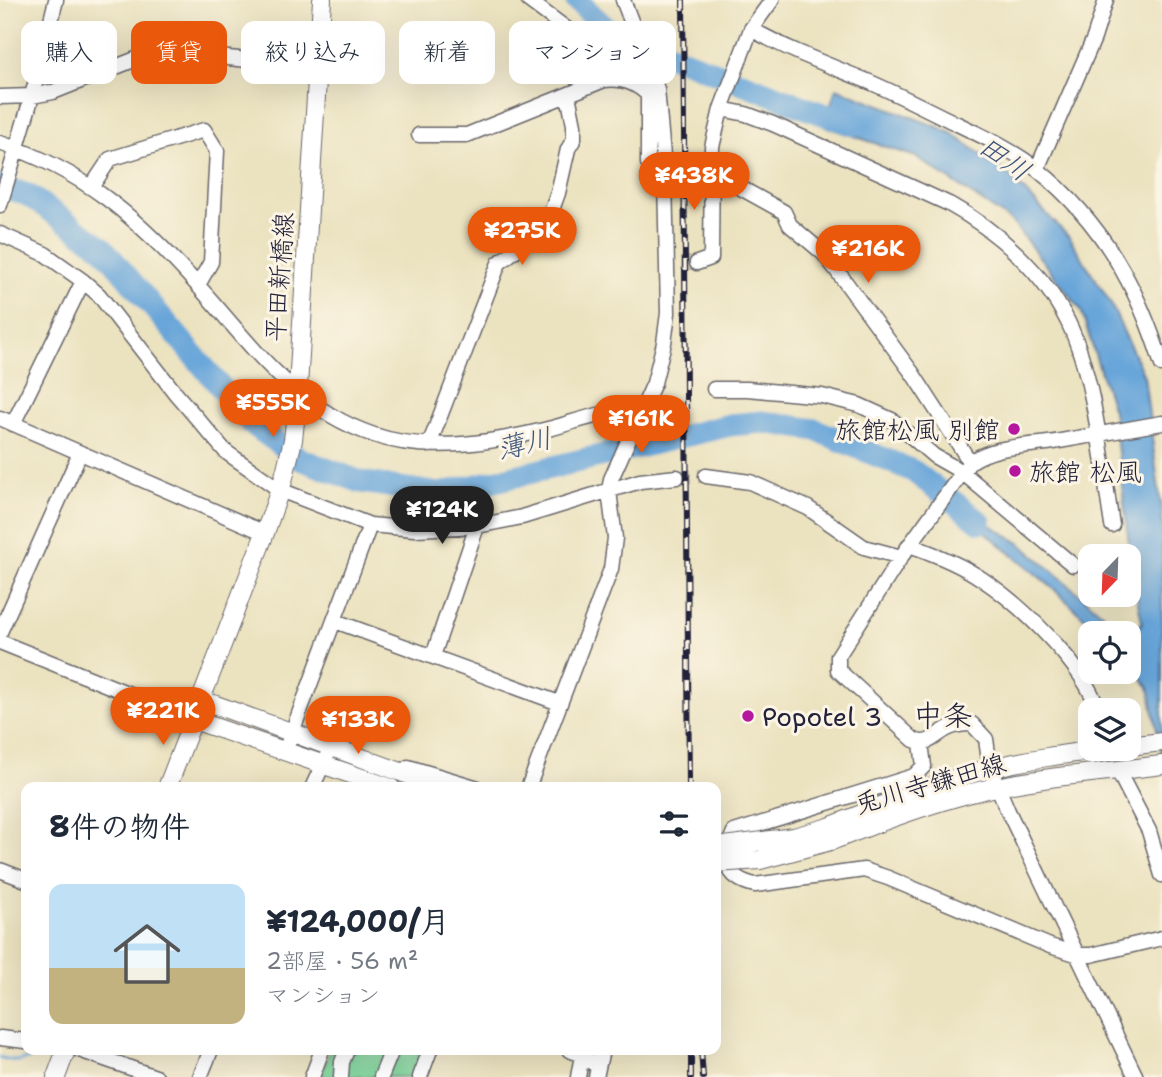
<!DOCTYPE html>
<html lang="ja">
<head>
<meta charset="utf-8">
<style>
  body { margin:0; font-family:"Shantell Sans","Klee One",sans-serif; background:#f6f6f7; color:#1f2937; height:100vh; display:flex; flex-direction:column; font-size:26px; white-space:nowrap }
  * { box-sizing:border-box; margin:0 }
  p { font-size:23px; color:#747a83 }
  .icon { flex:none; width:38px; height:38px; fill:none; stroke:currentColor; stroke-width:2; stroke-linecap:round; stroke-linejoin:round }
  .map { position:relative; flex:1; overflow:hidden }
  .sheet { position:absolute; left:21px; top:782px; width:700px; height:273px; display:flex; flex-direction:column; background:#fff; border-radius:14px; box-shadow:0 7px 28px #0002 }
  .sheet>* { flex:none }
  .hud { position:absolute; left:21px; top:21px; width:700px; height:63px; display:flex; gap:14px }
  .needle { width:46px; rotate:203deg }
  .fabs { position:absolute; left:1078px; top:544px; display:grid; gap:14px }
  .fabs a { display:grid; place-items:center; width:63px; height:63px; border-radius:14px; background:#fff; box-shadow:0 7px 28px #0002; font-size:35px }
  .price { position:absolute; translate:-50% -60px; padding:0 16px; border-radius:24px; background:#ea580c; color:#fff; font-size:23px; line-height:46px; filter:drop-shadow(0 2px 4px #0008) }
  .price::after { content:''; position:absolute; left:50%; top:42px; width:21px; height:16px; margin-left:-10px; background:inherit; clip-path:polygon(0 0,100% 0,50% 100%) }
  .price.current { background:#222; color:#fff }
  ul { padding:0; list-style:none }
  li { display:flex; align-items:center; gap:21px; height:175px; padding:0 28px }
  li+li { border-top:2px solid #e0e1e3 }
  li span { display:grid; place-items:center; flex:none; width:196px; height:140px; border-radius:14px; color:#555 }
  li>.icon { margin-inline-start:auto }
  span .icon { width:84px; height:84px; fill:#fffc; stroke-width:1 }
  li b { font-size:30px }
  h2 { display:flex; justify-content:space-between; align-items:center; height:84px; padding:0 28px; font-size:30px }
  .pill { padding:0 24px; border-radius:14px; background:#fff; box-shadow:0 7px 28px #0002; font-size:24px; line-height:63px }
  .pill.current { background:#ea580c; color:#fff }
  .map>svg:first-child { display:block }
</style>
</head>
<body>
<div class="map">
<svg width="1162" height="1077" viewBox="0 0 1162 1077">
  <rect width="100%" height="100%" fill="#fcf5e5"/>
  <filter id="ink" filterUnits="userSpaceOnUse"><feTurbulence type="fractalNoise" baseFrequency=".0143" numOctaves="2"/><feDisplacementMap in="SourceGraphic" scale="14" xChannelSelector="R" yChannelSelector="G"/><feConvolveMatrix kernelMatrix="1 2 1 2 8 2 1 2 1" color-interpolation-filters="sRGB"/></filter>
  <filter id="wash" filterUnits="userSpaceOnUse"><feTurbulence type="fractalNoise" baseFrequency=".00686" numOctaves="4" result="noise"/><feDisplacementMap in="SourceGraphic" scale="28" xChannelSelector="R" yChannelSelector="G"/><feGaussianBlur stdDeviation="1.57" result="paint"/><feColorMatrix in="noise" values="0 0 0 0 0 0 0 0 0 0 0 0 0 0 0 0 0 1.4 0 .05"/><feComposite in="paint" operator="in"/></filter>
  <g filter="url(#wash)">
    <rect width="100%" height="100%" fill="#ebe2bf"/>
    <path fill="#75d096" stroke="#4c7968" stroke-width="2" d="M330 1050H423L413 1077H320Z"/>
    <path fill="#67a5d9" stroke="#44648a" stroke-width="2" d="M836 88 948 131 1007 173 1069 237 1110 302 1144 376 1162 514V756L1149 687 1129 663V637L1133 639 1142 622 1133 577 1113 411 1081 310 1011 221 916 157 824 126Z
      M932 488 1021 544 1125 633H1101L1055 590Z"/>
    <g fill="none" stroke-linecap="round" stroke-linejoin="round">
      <path stroke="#67a5d9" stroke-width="3.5" d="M0 1058 18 1061 42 1056"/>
      <path stroke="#67a5d9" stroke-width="23" d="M576 0 609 31 814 111 855 125
        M0 186 28 195 102 247 252 424 300 459 361 482 440 494 730 425 763 422 816 430 913 471 980 522"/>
    </g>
  </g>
  <g filter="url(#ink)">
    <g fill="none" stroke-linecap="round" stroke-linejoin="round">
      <path stroke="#c3bca5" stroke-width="14" stroke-dasharray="14 7" stroke-linecap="butt" d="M681 263H697
        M677 477 706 476"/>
      <g stroke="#686569" stroke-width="17">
        <path id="minor" d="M528 0 599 53 653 81
          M751 29C790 51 831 66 872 83 897 94 921 106 945 118 976 133 1010 148 1038 170 1102 222 1138 287 1162 365
          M0 97 32 96 53 92 146 55 179 53 248 60 278 57 318 58
          M721 109 746 114 773 124 949 204C998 231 1043 272 1068 322 1095 377 1102 464 1112 525
          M419 135H467L604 80C620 78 636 82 648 95V163L654 175 680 177
          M0 143C82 170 135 216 192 279 249 341 291 407 374 435 428 454 497 442 552 428 579 421 611 407 639 414
          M1037 169 1094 38 1106 0
          M698 176 711 175 721 177 784 212 790 225 823 253 835 268 913 374 970 462
          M92 186 110 159 204 130 217 151 211 262 198 285
          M0 205 32 96 56 0
          M0 234 45 254 83 281 99 295 176 394 226 452 280 490 370 525 415 529 477 526 522 517 640 481 677 477
          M697 263 711 258 712 147 721 109 751 29 772 0
          M714 389H747L822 396 859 405 892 420 934 456 962 472 1073 565
          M0 418 265 533
          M13 424 83 281
          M429 445 499 263 546 226 558 193 568 149 574 139V125L568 95
          M706 476 750 482 808 508 864 547 901 557
          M909 545C935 554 960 564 982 579 1021 605 1084 665 1098 710
          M335 621 559 703
          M0 632 80 453
          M0 642 194 720
          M433 656 477 526
          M921 743 924 766 914 776 734 832C722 858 724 878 755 885L864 870 888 878 1050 946 1079 955H1091L1162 938
          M285 751 370 525
          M408 767 478 788
          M1118 771 1149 831 1162 875
          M312 788 331 747
          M528 788 611 569 615 538 609 491 611 479 654 383 664 343 668 313 665 177 657 89 623 0
          M0 870 26 880
          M0 1038 26 1041
          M79 1050 156 1077
          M569 1050 582 1055 598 1067
          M200 1077 211 1050
          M312 1077 322 1050
          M341 1077 342 1062 347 1050
          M381 1077 392 1050
          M420 1077 430 1050
          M578 1077 583 1050
          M596 1077 602 1050
          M1136 1077 1008 811 990 768 986 739 972 724C964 724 956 725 949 728 935 734 930 747 914 740L838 670V656L901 557 970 462C997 444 1029 447 1060 441 1094 435 1128 429 1162 423"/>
      </g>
      <g stroke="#686569" stroke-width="20">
        <path id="major" d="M202 700 445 788
          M194 720 391 788
          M1129 746 1162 742
          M167 788 265 533 283 481 293 440 297 403 322 0
          M829 827C882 806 936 782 992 768 1028 759 1066 754 1104 749
          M834 840C879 822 924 805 971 793 1033 777 1099 773 1162 765
          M56 1077 66 1050"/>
      </g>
      <use href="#minor" stroke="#fff" stroke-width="14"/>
      <use href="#major" stroke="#fff" stroke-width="18"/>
      <g stroke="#22223b" stroke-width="6">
        <path id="rail" d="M683 0 689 788
          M701 1050 703 1077
          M691 1077V1050"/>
      </g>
      <use href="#rail" stroke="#fcf5e5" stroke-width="3.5" stroke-dasharray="10" stroke-linecap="butt"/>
      <g stroke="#686569" stroke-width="20" stroke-linecap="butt">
        <path id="major-bridge" d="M716 847 794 837 829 827
          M716 863 760 860 834 840"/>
      </g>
      <use href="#major-bridge" stroke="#fff" stroke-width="18"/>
    </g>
  </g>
  <g fill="#b5179e" stroke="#fcf5e5" stroke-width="2.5">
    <circle cx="1014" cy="429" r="7"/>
    <circle cx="1015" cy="471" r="7"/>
    <circle cx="748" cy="716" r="7"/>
  </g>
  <g text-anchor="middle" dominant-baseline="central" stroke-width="6" stroke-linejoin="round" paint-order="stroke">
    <g font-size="26" fill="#22223b" stroke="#fcf5e5">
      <text transform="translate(279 277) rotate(-86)">平田新橋線</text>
      <text transform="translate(930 783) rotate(-16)">兎川寺鎌田線</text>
    </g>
    <g font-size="26" fill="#22223b" stroke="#fcf5e5" text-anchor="start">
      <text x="1000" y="429" text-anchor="end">旅館松風 別館</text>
      <text x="1029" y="471">旅館 松風</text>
      <text x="762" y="716">Popotel 3</text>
    </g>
    <g font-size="28" font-style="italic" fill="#3e567a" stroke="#fcf5e5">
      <text transform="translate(1005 158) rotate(35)">田川</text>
      <text transform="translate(524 443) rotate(-13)">薄川</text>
    </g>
    <g font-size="30" fill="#22223b" stroke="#fcf5e5">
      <text x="943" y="715">中条</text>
    </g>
  </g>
</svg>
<div class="fabs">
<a><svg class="needle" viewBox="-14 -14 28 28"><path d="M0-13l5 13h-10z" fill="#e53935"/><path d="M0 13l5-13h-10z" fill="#747a83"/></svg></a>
<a><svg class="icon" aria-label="locate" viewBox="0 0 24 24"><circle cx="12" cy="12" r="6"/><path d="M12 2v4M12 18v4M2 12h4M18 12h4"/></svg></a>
<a><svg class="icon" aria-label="layers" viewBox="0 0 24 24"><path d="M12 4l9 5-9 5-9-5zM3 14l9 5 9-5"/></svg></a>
</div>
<b class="price" style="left:694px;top:212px">¥438K</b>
<b class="price" style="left:522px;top:267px">¥275K</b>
<b class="price" style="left:868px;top:285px">¥216K</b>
<b class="price" style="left:273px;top:439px">¥555K</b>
<b class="price" style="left:641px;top:455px">¥161K</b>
<b class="price current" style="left:442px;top:546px">¥124K</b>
<b class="price" style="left:163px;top:747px">¥221K</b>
<b class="price" style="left:358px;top:756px">¥133K</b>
<div class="hud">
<a class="pill">購入</a>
<a class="pill current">賃貸</a>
<a class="pill">絞り込み</a>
<a class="pill">新着</a>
<a class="pill">マンション</a>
</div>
<section class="sheet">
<h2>8件の物件<svg class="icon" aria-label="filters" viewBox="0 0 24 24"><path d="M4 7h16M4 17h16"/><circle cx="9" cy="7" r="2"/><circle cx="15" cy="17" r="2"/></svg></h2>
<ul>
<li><span style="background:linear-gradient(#bfe0f5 60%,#c2b280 0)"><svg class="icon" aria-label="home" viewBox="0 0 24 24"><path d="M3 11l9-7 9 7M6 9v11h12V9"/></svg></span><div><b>¥124,000/月</b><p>2部屋 · 56 m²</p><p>マンション</p></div></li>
</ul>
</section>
</div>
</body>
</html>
